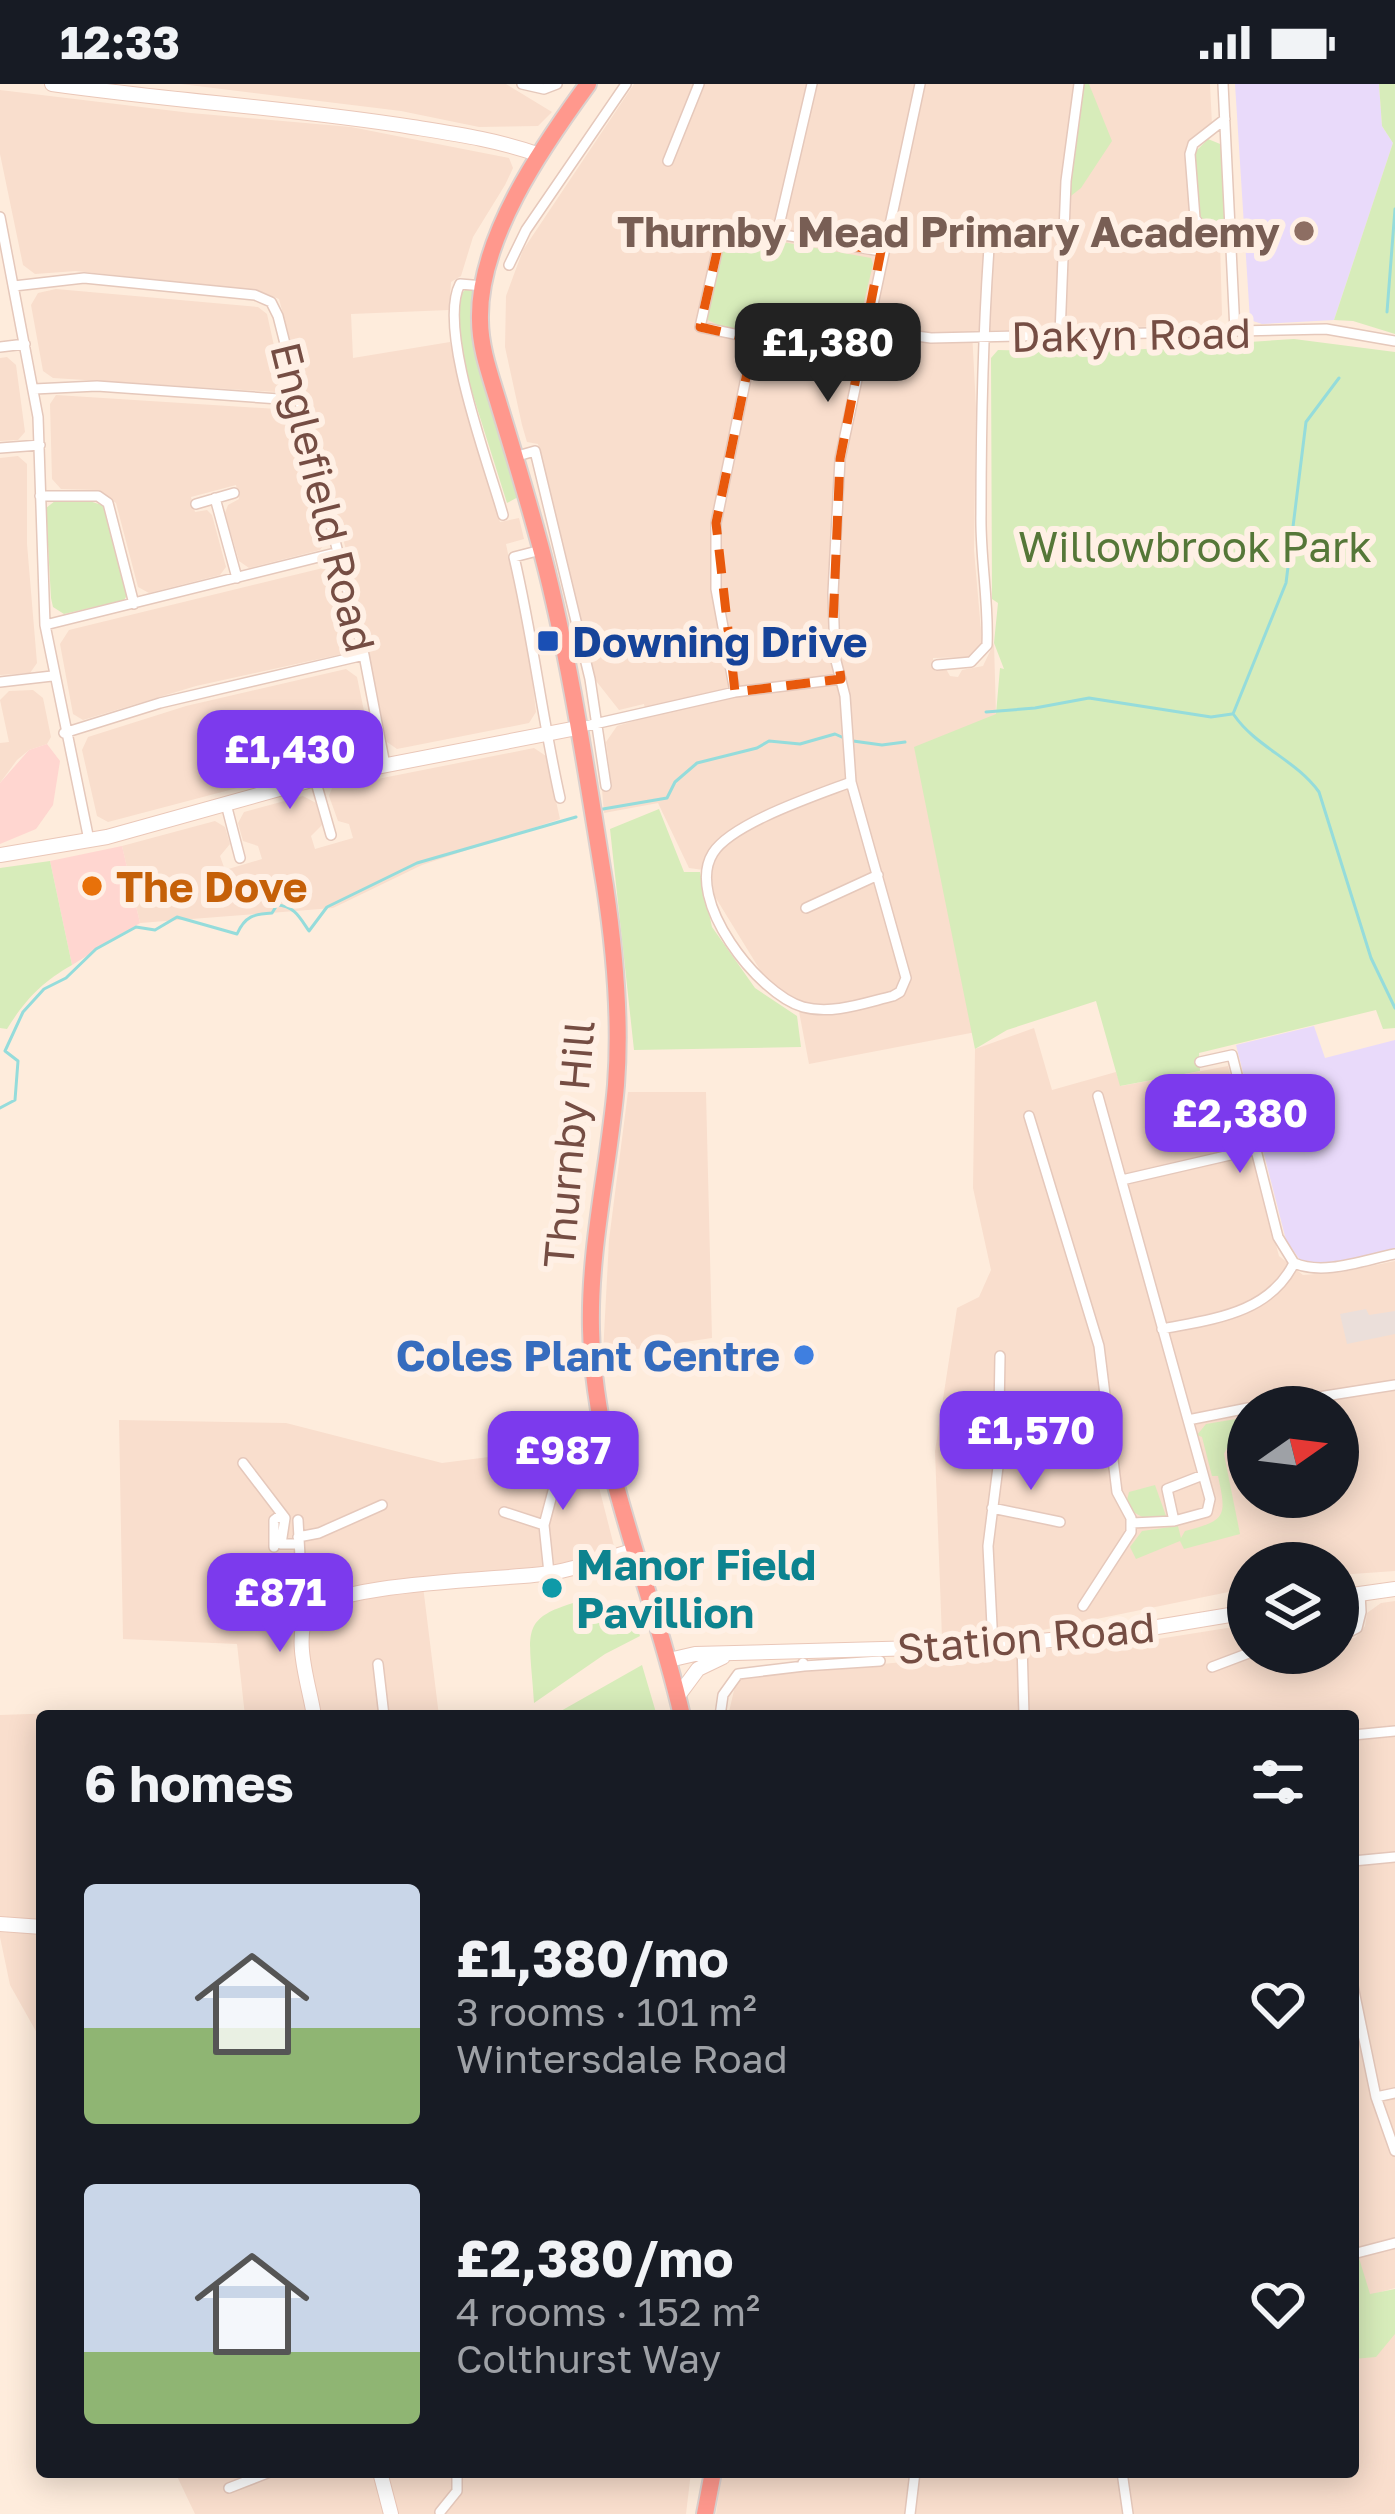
<!DOCTYPE html>
<html lang="en">
<head>
<meta charset="utf-8">
<style>
  body { margin:0; font-family:"Golos Text",sans-serif; background:#20242c; color:#f1f3f6; height:100vh; display:flex; flex-direction:column; font-size:45px; white-space:nowrap }
  * { box-sizing:border-box; margin:0 }
  p { font-size:39px; color:#9ea1a6 }
  .icon { flex:none; width:66px; height:66px; fill:none; stroke:currentColor; stroke-width:2; stroke-linecap:round; stroke-linejoin:round }
  .map { position:relative; flex:1; overflow:hidden }
  .panel { position:absolute; left:36px; top:1626px; width:1323px; height:768px; display:flex; flex-direction:column; background:#171b24; border-radius:12px; box-shadow:0 6px 30px #0003 }
  .panel>* { flex:none }
  .needle { width:78px; rotate:76deg }
  .buttons { position:absolute; left:1227px; top:1302px; display:grid; gap:24px }
  .buttons a { display:grid; place-items:center; width:132px; height:132px; border-radius:50%; background:#171b24; box-shadow:0 6px 30px #0003; font-size:60px }
  .price { position:absolute; translate:-50% -102px; padding:0 27px; border-radius:24px; background:#7c3aed; color:#fff; font-size:39px; line-height:78px; filter:drop-shadow(0 3px 6px #0008) }
  .price::after { content:''; position:absolute; left:50%; top:72px; width:36px; height:27px; margin-left:-18px; background:inherit; clip-path:polygon(0 0,100% 0,50% 100%) }
  .price.active { background:#222; color:#fff }
  ul { padding:0; list-style:none }
  li { display:flex; align-items:center; gap:36px; height:300px; padding:0 48px }
  li span { display:grid; place-items:center; flex:none; width:336px; height:240px; border-radius:12px; color:#555 }
  li>.icon { margin-inline-start:auto }
  span .icon { width:144px; height:144px; fill:#fffc; stroke-width:1 }
  li b { font-size:51px }
  h2 { display:flex; justify-content:space-between; align-items:center; height:144px; padding:0 48px; font-size:51px }
  .status { display:flex; justify-content:space-between; align-items:center; height:84px; padding:0 60px; background:#171b24; direction:ltr }
  .status svg { height:33px; fill:currentColor }
  .map>svg:first-child { display:block }
</style>
</head>
<body>
<div class="status"><b>12:33</b><svg viewBox="0 0 49 12"><path d="M0 12V9h3v3zM5 12V6h3v6zM10 12V3h3v9zM15 12V0h3v12zM26 1h20v11H26zM47 4h2v5h-2z"/></svg></div>
<div class="map">
<svg width="1395" height="2430" viewBox="0 0 1395 2430">
  <rect width="100%" height="100%" fill="#feecdc"/>
  <path fill="#f9decd" fill-rule="evenodd" d="M181 0H506L552 28 538 42 479 43 401 27Z
    M634 0H1210L1212 41 1186 61 1192 141 1220 158 1222 231 1212 241 972 247 976 324 974 466 982 558 971 573 933 574 935 587 946 585 950 592 958 593 962 586 983 582 994 559 996 631 976 948 809 980 797 917 768 899 714 811 711 787 689 784 658 719 604 729 602 706 612 704 606 658 617 642 647 633 644 620 619 626 593 593 538 360 527 358 522 341 505 263 506 212 523 166Z
    M0 6 191 29 351 43 509 74 513 84 505 101 473 153 461 192 451 198 449 226 351 230 353 274 450 258 500 438 519 434 524 455 506 460 530 576 536 628 529 639 397 665 387 658 353 492 279 215 257 206 76 187 35 190 23 181 0 70Z
    M56 205 258 223 267 230 282 298 276 308 53 294 43 287 31 221 38 209Z
    M7 273 16 281 25 348 18 356 0 357V274Z
    M56 311 277 325 291 334 323 462 320 466 249 484 239 477 225 429 228 421 239 415 236 401 191 413 195 428 207 426 212 431 226 483 220 491 149 509 138 503 116 419 96 406 61 405 52 395 50 320Z
    M18 372 27 380V460L37 579 30 589 0 591V374Z
    M323 484 334 490 350 557 342 570 196 602 83 636 73 630 60 560 69 546Z
    M346 585 357 593 371 661 363 671 108 738 97 732 82 666 88 653 186 622Z
    M33 606 43 614 51 653 47 660 29 666 17 676 0 699V659L9 658 0 616 9 607Z
    M534 664 546 672 560 735 422 781 333 824 140 839 122 762 215 737 225 743 230 760 220 772 225 786 262 775 258 762 243 757 238 739 244 728 303 712 316 719 322 741 311 752 315 765 353 754 349 740 338 737 329 712 332 704Z
    M1034 944 1052 1006 1116 988 1121 1002 1228 982 1279 1172 1303 1191 1342 1188 1395 1177V1487L1338 1491V1479H1248V1504L1014 1552 942 1554 935 1367 957 1224 979 1213 991 1186 973 1104 975 965ZM1248 1323H1338V1413H1248Z
    M628 1008H706L712 1254 603 1270 609 1156Z
    M119 1336 286 1339 442 1379 588 1360 616 1470 563 1481 422 1494 439 1632H245L237 1560 123 1555Z
    M1395 1517V2204L1370 2211 1395 2237V2430H716L722 2388H1353V1632H728L736 1598 748 1592 1158 1555 1246 1541 1248 1569 1252 1573 1338 1569V1559L1356 1553 1365 1542 1367 1529 1381 1519Z
    M59 1629 67 1632H42V1958L10 1901 0 1853V1631Z
    M175 2388H691L686 2430H195Z"/>
  <path fill="#ffd6d0" d="M47 660 60 677 53 721 36 745 0 760V699L29 666Z
    M122 762 140 839 72 881 50 777Z"/>
  <path fill="#ebdfda" d="M1366 1225 1369 1231 1395 1227V1250L1347 1260 1340 1230Z"/>
  <path fill="#e9dafa" d="M1235 0H1379L1382 42 1393 59 1334 236 1262 240 1250 236Z
    M1314 942 1325 974 1395 956V1166L1311 1183 1300 1176 1286 1156 1236 961Z"/>
  <path fill="#d7ecba" d="M1080 0H1089L1112 57 1081 104 1067 115Z
    M1379 0H1395V250L1353 237 1334 236 1393 59 1382 42Z
    M1208 55 1225 62 1229 140 1212 142 1198 131 1194 69Z
    M733 149 871 174 873 180 853 266 720 242 706 235 724 157Z
    M467 204H474L520 412 507 419 466 289 458 252 459 212Z
    M1294 255 1395 268V944L1383 945 1376 926 1199 969 1200 987 1120 1002 1096 917 1007 946 975 965 914 663 996 630 1000 584 1004 585 994 559 998 519 992 515 991 274 998 266 1100 268Z
    M83 415 105 422 128 510 124 516 64 530 53 523 51 514 46 424 55 417Z
    M659 725 684 788H700L712 843 755 904 797 932 801 963 634 966 610 745Z
    M50 777 72 881C42 898 25 916 7 945L0 944V784Z
    M1242 1334 1224 1370 1240 1450 1184 1465 1180 1457 1136 1475 1130 1463 1142 1447 1178 1442 1181 1454 1185 1447C1226 1436 1227 1433 1218 1392H1212L1202 1353 1197 1351 1206 1340Z
    M1155 1401 1166 1432C1151 1438 1137 1434 1126 1420L1129 1408Z
    M599 1512 601 1531 634 1535 640 1552 605 1570 534 1619C529 1539 516 1533 599 1512Z
    M642 1581 657 1632H552Z
    M1359 2174 1370 2210 1395 2205V2250L1376 2273 1353 2275V2175Z"/>
  <g fill="none" stroke-linecap="round" stroke-linejoin="round">
    <path stroke="#95dcdb" stroke-width="3" d="M1387 228 1395 125
      M986 628 1035 624 1089 614 1211 633 1232 630
      M1233 630 1286 499 1306 338 1339 294
      M1234 631C1256 663 1296 676 1319 708L1371 874 1395 924
      M853 657 882 661 905 658
      M603 725 667 714 675 698 697 679 757 664 769 657 800 660 835 650 844 654
      M0 1024 15 1016 18 977 5 967 23 928 44 905 66 894 96 865 136 843 155 846 177 833 237 850C245 832 254 830 272 829L277 821C295 822 300 834 309 847L327 823 417 779 576 733"/>
    <g stroke="#e5c8bb" stroke-width="12">
      <path id="street" d="M522 0 544 5 557 0
        M1223 0 1235 247
        M1225 35 1193 60 1190 70 1195 134 1201 143 1229 148
        M668 77 699 0
        M0 133 38 333 45 541 89 756
        M777 150 812 0
        M509 181 526 146 626 0
        M14 202 84 194 255 211 271 218 278 232 364 571 385 681
        M484 202 460 200C437 244 489 381 503 431
        M866 245 931 254 1326 245 1395 257
        M1060 251 1066 97 1079 0
        M0 263 25 260
        M860 276 700 243 723 141 881 167
        M34 305 97 302 279 315 296 311
        M0 364 40 361
        M514 373 535 367 590 595 606 702
        M40 412H98L108 419 134 520
        M215 414 237 494
        M196 420 234 409
        M541 466 514 473C533 553 542 634 560 714
        M45 541 339 468
        M937 581 971 578 987 561C989 517 980 474 981 430 981 336 983 243 990 150
        M0 598 52 592
        M735 608 716 505V439L754 255
        M577 644 735 608 841 595
        M64 649 160 619 364 571
        M315 695 331 751
        M851 698C817 711 732 739 713 769 684 815 758 910 803 923 832 931 864 919 893 912L900 908 906 894 851 698 845 612 835 573 833 509 840 375 920 0
        M226 720 240 774
        M806 824 878 791
        M1200 978 1232 971 1278 1153 1294 1179
        M1098 1012 1210 1415 1207 1428 1174 1437 1167 1405 1203 1391
        M1029 1032 1099 1262 1117 1408 1131 1434V1448L1083 1522
        M1122 1096 1256 1065
        M1162 1245C1212 1235 1269 1230 1294 1179 1324 1192 1364 1176 1395 1170
        M1255 1323 1395 1301
        M1188 1336 1248 1324
        M243 1379 285 1434 281 1460H298
        M992 1424 1060 1438
        M504 1428 544 1441 549 1489
        M298 1436 301 1491 312 1524
        M1132 1439 1174 1437
        M544 1441 553 1407
        M298 1453 319 1449 382 1421
        M274 1463V1436L282 1430
        M1338 1554 1357 1544 1361 1528 1360 1509
        M1022 1559 1024 1632
        M993 1562 988 1462 998 1383 1000 1272
        M803 1579 804 1582 880 1577
        M378 1580 384 1632
        M1212 1583 1249 1569
        M720 1632 723 1611 738 1590 804 1582
        M1353 1651 1395 1647
        M1353 1777 1395 1773
        M1353 1902 1376 2013 1395 2067
        M1376 2013 1395 2009
        M1353 2170 1395 2159
        M1122 2388 1128 2430
        M229 2404 270 2388
        M440 2428 457 2407V2388
        M910 2430 915 2388"/>
    </g>
    <g stroke="#eac7b8" stroke-width="16">
      <path id="secondary" d="M52 0C172 17 293 24 412 43 456 50 498 56 540 71
        M0 771 107 753 315 695 577 644
        M1338 1513 1395 1505
        M669 1576 695 1570 993 1562 1127 1548 1248 1528
        M678 1612 698 1585 723 1573
        M314 1632C310 1604 293 1557 307 1531 326 1498 508 1496 551 1489 579 1484 605 1475 632 1467
        M0 1840 42 1843
        M380 2388 391 2430"/>
    </g>
    <g stroke="#dbd1ce" stroke-width="20">
      <path id="highway" d="M588 0C542 63 478 155 480 236 480 266 492 296 500 324 515 373 530 423 543 472 571 580 587 693 605 802 615 868 621 935 616 1001 609 1083 589 1163 591 1245 594 1380 653 1502 682 1632
        M705 2430 713 2388"/>
    </g>
    <use href="#street" stroke="#fff" stroke-width="9"/>
    <use href="#secondary" stroke="#fff" stroke-width="14"/>
    <use href="#highway" stroke="#ff988d" stroke-width="16"/>
  </g>
  <path fill="none" stroke="#e8590c" stroke-width="9" stroke-dasharray="24 15" stroke-linejoin="round" d="M723 141 881 167 840 375 833 540 841 595 735 608 716 439 754 255 700 243Z"/>
  <circle fill="#8d6e63" stroke="#fff0e5" stroke-width="4.5" cx="1304" cy="147" r="12"/>
  <rect fill="#1a4fb4" stroke="#fff0e5" stroke-width="4.5" x="536" y="545" width="24" height="24" rx="6"/>
  <circle fill="#e8710a" stroke="#fff0e5" stroke-width="4.5" cx="92" cy="802" r="12"/>
  <circle fill="#3f7fe0" stroke="#fff0e5" stroke-width="4.5" cx="804" cy="1271" r="12"/>
  <circle fill="#0f9aa8" stroke="#fff0e5" stroke-width="4.5" cx="552" cy="1504" r="12"/>
  <g text-anchor="middle" dominant-baseline="central" stroke-width="12" stroke-linejoin="round" paint-order="stroke">
    <g font-size="42" font-weight="bold" fill="#785e54" stroke="#fff0e5" text-anchor="end">
      <text x="1280" y="147">Thurnby Mead Primary Academy</text>
    </g>
    <g font-size="42" fill="#754d43" stroke="#fff0e5">
      <text transform="translate(1131 250) rotate(-1)">Dakyn Road</text>
      <text transform="translate(324 413) rotate(76)">Englefield Road</text>
      <text transform="translate(568 1060) rotate(-85)">Thurnby Hill</text>
      <text transform="translate(1026 1553) rotate(-5)">Station Road</text>
    </g>
    <g font-size="42" fill="#557738" stroke="#fff0e5">
      <text x="1195" y="462">Willowbrook Park</text>
    </g>
    <g font-size="42" font-weight="bold" fill="#164399" stroke="#fff0e5" text-anchor="start">
      <text x="572" y="557">Downing Drive</text>
    </g>
    <g font-size="42" font-weight="bold" fill="#c56008" stroke="#fff0e5" text-anchor="start">
      <text x="116" y="802">The Dove</text>
    </g>
    <g font-size="42" font-weight="bold" fill="#366cbe" stroke="#fff0e5" text-anchor="end">
      <text x="780" y="1271">Coles Plant Centre</text>
    </g>
    <g font-size="42" font-weight="bold" fill="#0d838f" stroke="#fff0e5" text-anchor="start">
      <text x="576" y="1480">Manor Field<tspan x="576" dy="48">Pavillion</tspan></text>
    </g>
  </g>
</svg>
<div class="buttons">
<a><svg class="needle" viewBox="-14 -14 28 28"><path d="M0-13l5 13h-10z" fill="#e53935"/><path d="M0 13l5-13h-10z" fill="#9ea1a6"/></svg></a>
<a><svg class="icon" aria-label="layers" viewBox="0 0 24 24"><path d="M12 4l9 5-9 5-9-5zM3 14l9 5 9-5"/></svg></a>
</div>
<b class="price active" style="left:828px;top:321px">£1,380</b>
<b class="price" style="left:290px;top:728px">£1,430</b>
<b class="price" style="left:1240px;top:1092px">£2,380</b>
<b class="price" style="left:1031px;top:1409px">£1,570</b>
<b class="price" style="left:563px;top:1429px">£987</b>
<b class="price" style="left:280px;top:1571px">£871</b>
<section class="panel">
<h2>6 homes<svg class="icon" aria-label="filters" viewBox="0 0 24 24"><path d="M4 7h16M4 17h16"/><circle cx="9" cy="7" r="2"/><circle cx="15" cy="17" r="2"/></svg></h2>
<ul>
<li><span style="background:linear-gradient(#c9d6e8 60%,#8fb573 0)"><svg class="icon" aria-label="home" viewBox="0 0 24 24"><path d="M3 11l9-7 9 7M6 9v11h12V9"/></svg></span><div><b>£1,380/mo</b><p>3 rooms · 101 m²</p><p>Wintersdale Road</p></div><svg class="icon" aria-label="heart" viewBox="0 0 24 24"><path d="M12 20l-8-8c-3-5 5-10 8-4 3-6 11-1 8 4z"/></svg></li>
<li><span style="background:linear-gradient(#c9d6e8 70%,#8fb573 0)"><svg class="icon" aria-label="home" viewBox="0 0 24 24"><path d="M3 11l9-7 9 7M6 9v11h12V9"/></svg></span><div><b>£2,380/mo</b><p>4 rooms · 152 m²</p><p>Colthurst Way</p></div><svg class="icon" aria-label="heart" viewBox="0 0 24 24"><path d="M12 20l-8-8c-3-5 5-10 8-4 3-6 11-1 8 4z"/></svg></li>
</ul>
</section>
</div>
</body>
</html>
